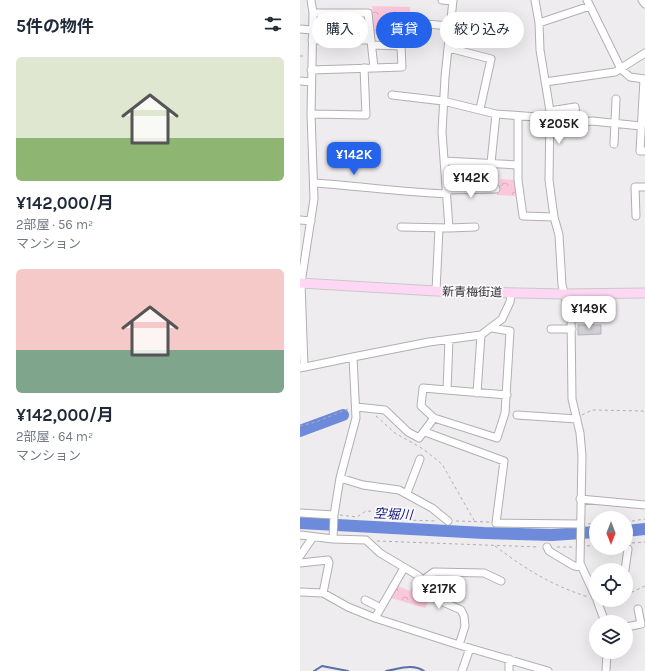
<!DOCTYPE html>
<html lang="ja">
<head>
<meta charset="utf-8">
<style>
  body { margin:0; font-family:Karla,"Noto Sans JP",sans-serif; background:#f6f6f7; color:#1f2937; height:100vh; display:flex; flex-direction:column; font-size:15px; white-space:nowrap }
  * { box-sizing:border-box; margin:0 }
  p { font-size:13px; color:#747a83 }
  .icon { flex:none; width:22px; height:22px; fill:none; stroke:currentColor; stroke-width:2; stroke-linecap:round; stroke-linejoin:round }
  .map { position:relative; flex:1; overflow:hidden }
  .drawer { display:flex; flex-direction:column; background:#fff; width:300px }
  .drawer>* { flex:none }
  .top-card { position:absolute; left:12px; top:12px; width:273px; height:36px; display:flex; gap:8px }
  .needle { width:26px; rotate:180deg }
  .tools { position:absolute; left:289px; top:511px; display:grid; gap:8px }
  .tools a { display:grid; place-items:center; width:44px; height:44px; border-radius:50%; background:#fff; box-shadow:0 4px 16px #0002; font-size:20px }
  .price { position:absolute; translate:-50% -34px; padding:0 9px; border-radius:8px; background:#fff; color:#222; font-size:13px; line-height:26px; filter:drop-shadow(0 1px 2px #0008) }
  .price::after { content:''; position:absolute; left:50%; top:24px; width:12px; height:9px; margin-left:-6px; background:inherit; clip-path:polygon(0 0,100% 0,50% 100%) }
  .price.on { background:#2563eb; color:#fff }
  ul { padding:0; list-style:none }
  li { display:grid; align-content:center; gap:8px; height:212px; padding:0 16px }
  li span { display:grid; place-items:center; height:124px; border-radius:6px; color:#555 }
  li>.icon { margin-inline-start:auto }
  span .icon { width:72px; height:72px; fill:#fffc; stroke-width:1 }
  li b { font-size:17px }
  h2 { display:flex; justify-content:space-between; align-items:center; height:48px; padding:0 16px; font-size:17px }
  .pill { padding:0 14px; border-radius:18px; background:#fff; box-shadow:0 4px 16px #0002; font-size:14px; line-height:36px }
  .pill.on { background:#2563eb; color:#fff }
  main { display:flex; flex:1; min-height:0 }
  .map>svg:first-child { display:block }
</style>
</head>
<body>
<main>
<section class="drawer">
<h2>5件の物件<svg class="icon" aria-label="filters" viewBox="0 0 24 24"><path d="M4 7h16M4 17h16"/><circle cx="9" cy="7" r="2"/><circle cx="15" cy="17" r="2"/></svg></h2>
<ul>
<li><span style="background:linear-gradient(#dfe7d0 65%,#8fb573 0)"><svg class="icon" aria-label="home" viewBox="0 0 24 24"><path d="M3 11l9-7 9 7M6 9v11h12V9"/></svg></span><div><b>¥142,000/月</b><p>2部屋 · 56 m²</p><p>マンション</p></div></li>
<li><span style="background:linear-gradient(#f6c9c9 65%,#7fa58c 0)"><svg class="icon" aria-label="home" viewBox="0 0 24 24"><path d="M3 11l9-7 9 7M6 9v11h12V9"/></svg></span><div><b>¥142,000/月</b><p>2部屋 · 64 m²</p><p>マンション</p></div></li>
</ul>
</section>
<div class="map">
<svg width="345" height="671" viewBox="0 0 345 671">
  <defs>
    <pattern id="park-crowns" width="20" height="18" patternUnits="userSpaceOnUse"><rect width="20" height="18" fill="#fbc8d9"/><path d="M2 6a3 3 0 1 1 6 0M12 15a3 3 0 1 1 6 0" fill="none" stroke="#d8acbb"/></pattern>
  </defs>
  <rect width="100%" height="100%" fill="#efecf0"/>
  <path fill="url(#park-crowns)" d="M72 6 110 7 111 33 74 34Z
    M201 179 215 180 217 196 197 195Z
    M115 581 119 583 129 600 125 608 91 598 98 586 110 591Z"/>
  <g fill="none" stroke-linecap="round" stroke-linejoin="round">
    <path stroke="#5b6fa8" stroke-width="2" d="M14 671 22 666 48 671
      M86 671C99 669 112 663 124 671"/>
    <path stroke="#6d8adb" stroke-width="12" d="M0 431 43 415
      M0 523 184 533 252 535 296 532
      M326 531 345 529"/>
  </g>
  <path fill="#d0d0d4" stroke="#b3b3b7" d="M278 325H301V334L278 335Z"/>
  <g fill="none" stroke-linecap="round" stroke-linejoin="round">
    <g stroke="#b1afb3" stroke-width="9">
      <path id="minor" d="M142 0 153 1
        M235 0 239 23 240 50 250 111 249 180 254 217 259 235 262 285 271 319 272 399 280 433 282 456 280 563 296 598
        M287 0 321 69 330 77 345 79
        M342 0 345 4
        M151 20 192 21
        M113 23 151 26
        M239 23 290 6
        M0 29 12 30
        M12 40H71
        M72 45 101 46 102 67 74 68
        M149 48 191 59 180 109
        M11 70 74 68 68 13H13
        M344 79 340 151H345
        M0 81 11 82
        M245 82 315 72 345 53
        M92 95 143 101 196 114 251 118
        M250 111 275 107 277 123
        M11 114 66 115 64 68
        M218 116V180L223 216 254 217
        M251 127 292 121 341 126
        M314 144 316 99
        M144 161 217 165
        M191 163 196 114
        M14 183C58 186 102 192 147 194
        M146 190 196 189
        M336 216 335 187H345
        M0 220 11 221
        M101 227 149 228 142 132 145 77 153 0
        M149 228 175 227
        M136 291 139 228
        M251 329H272
        M53 357 129 342 181 335 202 319 210 302 211 293
        M4 367 1 283 14 199 11 114 13 13 11 0
        M0 368 53 357 56 418 40 478 34 515 33 539 66 540 80 553 117 575 124 581 129 592 134 598 161 610 164 616 165 626 159 645 248 671
        M147 390 149 340
        M177 393 181 335
        M56 407 85 410 108 432 119 438 134 418 121 406 123 388 207 395
        M217 415 277 419
        M134 418 197 438 205 413 210 331 192 328
        M125 432 204 461 196 523 280 524
        M40 478 63 485 99 490 132 508 148 521
        M107 493 120 459
        M280 499 345 505
        M0 513 34 515
        M0 535 33 539
        M247 547 249 551 274 566 281 567
        M0 556 13 537
        M0 563 28 560 29 563 23 593
        M325 570 328 549
        M123 580 134 572 184 573 201 581
        M0 592 23 593 48 607 75 618 159 645
        M65 600 81 608
        M297 600 305 622
        M75 618 104 568
        M326 627 341 624 338 609
        M162 671 170 648
        M209 671V659
        M306 671 307 652"/>
    </g>
    <g stroke="#c9c9c9" stroke-width="11">
      <path id="major" d="M0 283 136 291 264 294 345 293"/>
    </g>
    <path stroke="#b1aeb1" stroke-width="1" stroke-dasharray="3 3" stroke-linecap="butt" d="M0 56H4
      M282 415 292 410 343 411 345 414
      M76 416 95 433 123 449 142 464 175 522
      M0 426 16 422 48 409
      M40 515 57 517 66 511 95 512 106 520 137 521
      M156 521 189 522
      M326 522 345 519
      M288 524 296 523
      M77 541 239 547
      M332 543 345 542
      M195 546C227 570 249 584 288 597
      M287 546 296 545
      M257 547H273
      M326 595 345 586"/>
    <use href="#minor" stroke="#fff" stroke-width="7"/>
    <use href="#major" stroke="#fdd7f4" stroke-width="9"/>
  </g>
  <g text-anchor="middle" dominant-baseline="central" stroke-width="3.5" stroke-linejoin="round" paint-order="stroke">
    <g font-size="12" fill="#313031" stroke="#fcf9fe">
      <text transform="translate(172 292) rotate(1)">新青梅街道</text>
    </g>
    <g font-size="13" font-style="italic" fill="#0d1674" stroke="#fcf9fe">
      <text transform="translate(93 514) rotate(3)">空堀川</text>
    </g>
  </g>
</svg>
<div class="tools">
<a><svg class="needle" viewBox="-14 -14 28 28"><path d="M0-13l5 13h-10z" fill="#e53935"/><path d="M0 13l5-13h-10z" fill="#747a83"/></svg></a>
<a><svg class="icon" aria-label="locate" viewBox="0 0 24 24"><circle cx="12" cy="12" r="6"/><path d="M12 2v4M12 18v4M2 12h4M18 12h4"/></svg></a>
<a><svg class="icon" aria-label="layers" viewBox="0 0 24 24"><path d="M12 4l9 5-9 5-9-5zM3 14l9 5 9-5"/></svg></a>
</div>
<b class="price" style="left:259px;top:145px">¥205K</b>
<b class="price on" style="left:54px;top:176px">¥142K</b>
<b class="price" style="left:171px;top:199px">¥142K</b>
<b class="price" style="left:289px;top:330px">¥149K</b>
<b class="price" style="left:139px;top:610px">¥217K</b>
<div class="top-card">
<a class="pill">購入</a>
<a class="pill on">賃貸</a>
<a class="pill">絞り込み</a>
</div>
</div>
</main>
</body>
</html>
